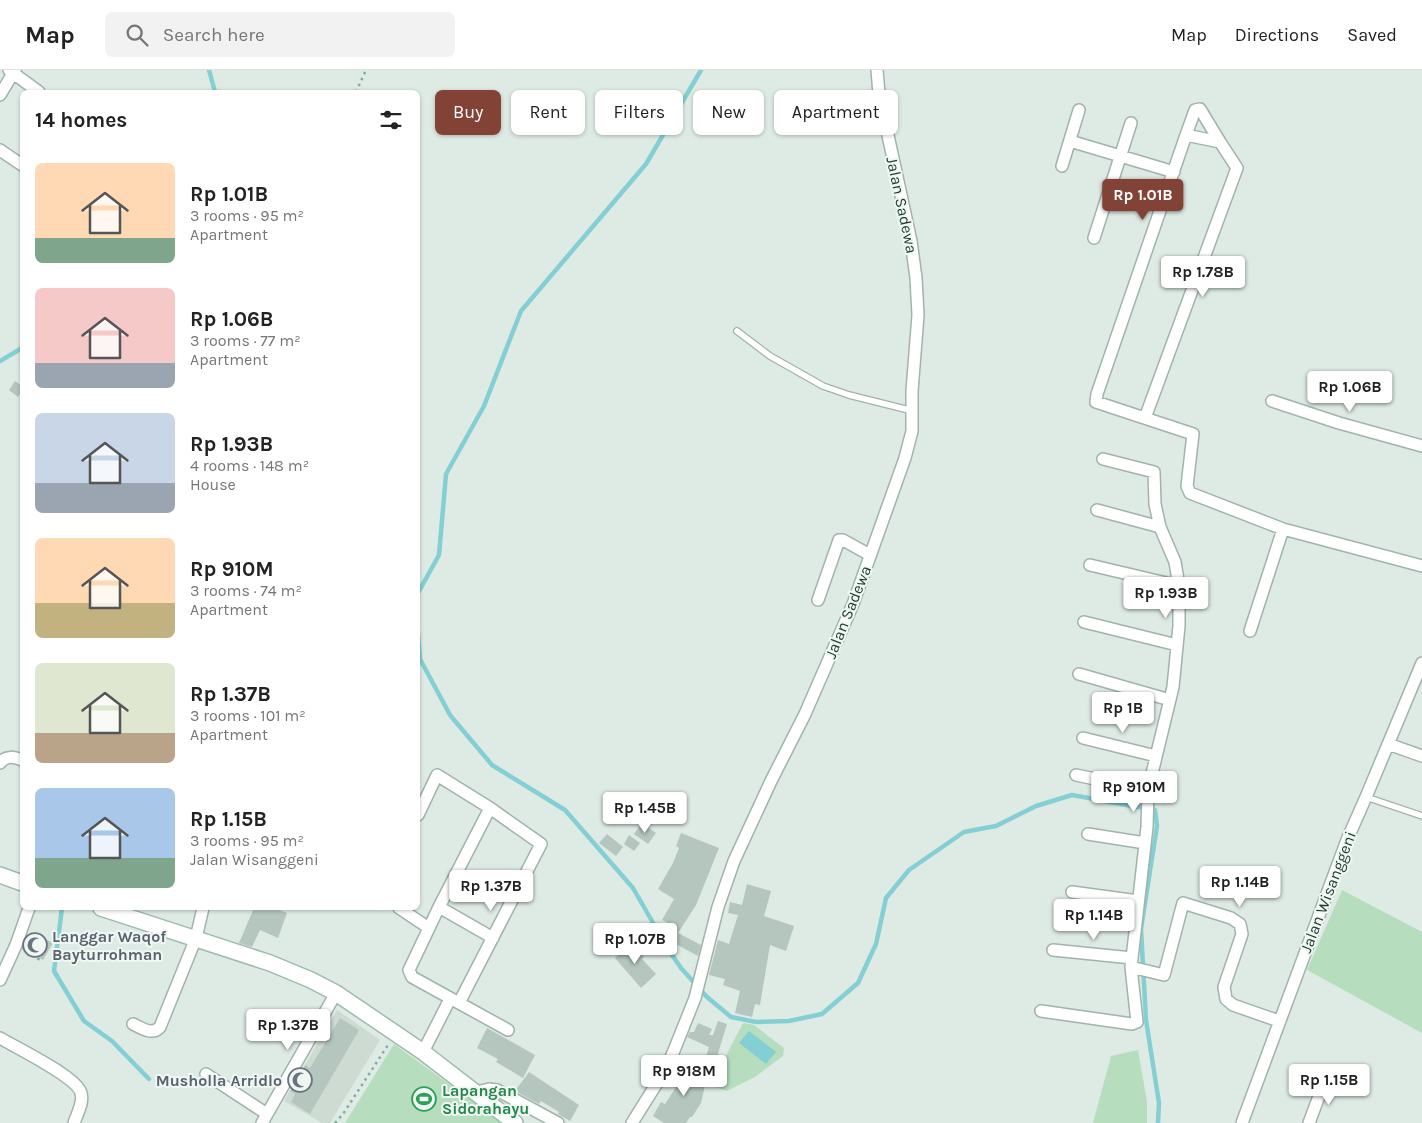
<!DOCTYPE html>
<html lang="en">
<head>
<meta charset="utf-8">
<style>
  body { margin:0; font-family:Karla,sans-serif; background:#f2f2f2; color:#222; height:100vh; display:flex; flex-direction:column; font-size:19px; white-space:nowrap }
  * { box-sizing:border-box; margin:0 }
  p { font-size:16px; color:#767676 }
  .icon { flex:none; width:28px; height:28px; fill:none; stroke:currentColor; stroke-width:2; stroke-linecap:round; stroke-linejoin:round }
  .map { position:relative; flex:1; overflow:hidden }
  .sheet { position:absolute; left:20px; top:20px; width:400px; height:820px; display:flex; flex-direction:column; background:#fff; border-radius:8px; box-shadow:0 1px 4px #0004 }
  .sheet>* { flex:none }
  .top-card { position:absolute; left:435px; top:20px; width:475px; height:45px; display:flex; gap:10px }
  .price { position:absolute; translate:-50% -42px; padding:0 11px; border-radius:5px; background:#fff; color:#222; font-size:16px; line-height:32px; filter:drop-shadow(0 1px 2px #0008) }
  .price::after { content:''; position:absolute; left:50%; top:30px; width:15px; height:11px; margin-left:-8px; background:inherit; clip-path:polygon(0 0,100% 0,50% 100%) }
  .price.selected { background:#834236; color:#fff }
  ul { padding:0; list-style:none }
  li { display:flex; align-items:center; gap:15px; height:125px; padding:0 15px }
  li span { display:grid; place-items:center; flex:none; width:140px; height:100px; border-radius:8px; color:#555 }
  li>.icon { margin-inline-start:auto }
  span .icon { width:60px; height:60px; fill:#fffc; stroke-width:1 }
  li b { font-size:21px }
  h2 { display:flex; justify-content:space-between; align-items:center; height:60px; padding:0 15px; font-size:21px }
  .tag { padding:0 18px; border-radius:8px; background:#fff; box-shadow:0 1px 4px #0004; font-size:18px; line-height:45px }
  .tag.selected { background:#834236; color:#fff }
  header { display:flex; align-items:center; gap:30px; box-sizing:border-box; height:70px; padding:0 25px; background:#fff; border-bottom:1px solid #e0e0e0 }
  header strong { font-size:24px }
  nav { display:flex; gap:28px; margin-inline-start:auto; font-size:18px }
  .search { width:350px; height:45px; background:#f2f2f2; display:flex; align-items:center; gap:12px; box-sizing:border-box; padding:0 18px; border-radius:8px; color:#767676; font-size:19px }
  .map>svg:first-child { display:block }
</style>
</head>
<body>
<header>
<strong>Map</strong>
<div class="search"><svg class="icon" aria-label="search" viewBox="0 0 24 24"><circle cx="10" cy="10" r="6"/><path d="M15 15l6 6"/></svg>Search here</div>
<nav><a>Map</a><a>Directions</a><a>Saved</a></nav>
</header>
<div class="map">
<svg width="1422" height="1053" viewBox="0 0 1422 1053">
  <rect width="100%" height="100%" fill="#deebe4"/>
  <path fill="#cddbd3" d="M337 940 380 970 330 1053H322L284 1031Z"/>
  <path fill="#b6ddbd" d="M1342 820 1422 862V963L1307 900Z
    M743 953 754 955 784 978 783 986 755 1007 727 1021 713 1016 716 1005Z
    M394 974 502 1053H345Z
    M1138 980 1147 1032V1053H1093L1111 986Z"/>
  <path fill="#83cfd3" d="M749 961 776 982 766 994 739 973Z"/>
  <g fill="none" stroke-linecap="round" stroke-linejoin="round">
    <path stroke="#83cfd3" stroke-width="4.5" d="M209 0 215 22
      M0 291 22 278
      M418 523 439 485 446 404 484 336 521 241 646 94 701 0
      M418 562 420 589 450 645 492 695 565 740 633 818 668 879 681 898 707 927 731 947 756 952 789 951 822 944 858 913 876 874 886 828 909 800 964 762 996 756 1036 736 1072 725 1155 740 1157 756 1141 859 1146 950 1159 1033 1158 1053
      M62 838 54 901 84 951 112 971 149 1009"/>
  </g>
  <path fill="#b4c6bd" d="M15 311 22 316V320L18 327 9 320Z
    M642 753 656 763 648 774 634 764Z
    M681 763 719 778 696 835 678 863 701 875 698 886 663 867 670 854 662 850 674 829 658 819 673 793 679 778 676 776Z
    M607 764 623 777 616 786 599 773Z
    M629 765 640 773 634 781 624 774Z
    M747 814 771 821 764 846 794 856 786 881 770 875 760 935 755 934 752 947 735 943 740 921 723 915 725 909 709 905 718 870 729 874 738 845 728 843 730 832 742 835Z
    M254 838H273L287 843 278 868 260 860 252 877 239 873Z
    M31 862 53 873 43 890 22 879 28 864 29 865Z
    M631 871 644 887 642 889 656 904 641 918 615 888 623 881 621 879Z
    M340 948 359 960 310 1044 291 1032 295 1024 290 1021 305 995 310 998Z
    M718 951 727 954 713 1000 703 997 709 977 687 967 690 962H694L698 953 712 959 709 965H713Z
    M487 958 535 985 523 1008 496 992 498 989 477 978Z
    M680 996 708 1002 701 1033 692 1047H690L686 1053H664L653 1046 661 1032 665 1034 676 1017Z
    M529 1002 579 1035 570 1051 558 1044 559 1042 541 1031 539 1034 515 1021Z"/>
  <g fill="none" stroke-linecap="round" stroke-linejoin="round">
    <g stroke="#a1b3ab" stroke-width="8">
      <path id="service" d="M737 261 770 286 823 316 849 325 913 341
        M1366 727 1422 746"/>
    </g>
    <g stroke="#a1b3ab" stroke-width="14">
      <path id="minor" d="M9 0 39 22
        M0 25 15 0
        M1186 65 1195 40 1200 39 1220 72
        M1070 71 1174 102
        M0 80 22 95
        M1062 96 1079 40
        M1094 168 1131 53
        M1272 331 1339 353 1422 376
        M1145 348 1237 98 1220 72 1186 65 1097 324 1096 332 1193 364 1187 416 1190 423 1283 459
        M1103 389 1154 402 1155 434 1160 457 1175 492 1179 516V556L1173 617 1148 720 1147 757 1131 897 1164 905 1183 833 1231 848 1240 854 1242 864 1224 917 1226 929 1233 935 1279 951
        M1097 440 1160 457
        M1090 495 1179 516
        M818 530 839 470H843L870 485
        M1084 552 1177 575
        M1250 561 1283 459 1422 496
        M1079 604 1170 630
        M1083 668 1156 686
        M1388 674 1422 686
        M0 693C6 685 14 687 22 690
        M1076 705 1148 720
        M418 745 437 705 490 738
        M1088 764 1145 773
        M1072 822 1138 831
        M399 838 429 858 439 837 493 868
        M429 858 409 900 412 907 459 933 541 774 490 738 439 837
        M1053 880 1132 888
        M0 910 16 875 29 838
        M459 933 508 960
        M1041 941 1132 954 1137 952 1131 897
        M133 954C142 958 152 966 160 957L196 868 203 838
        M0 968C17 978 77 1007 81 1023 84 1032 77 1044 74 1053
        M423 982 450 929
        M206 1004 267 1044
        M477 1022 489 1019 497 1020 558 1053
        M262 1053 336 923
        M632 1053 667 997 675 978 695 928 718 837 734 791 771 711 805 644 853 534 905 388 912 361V321L918 245 916 208 911 171 879 24 877 0
        M1242 1053 1347 770 1366 727 1422 593
        M1309 1053 1325 1010"/>
    </g>
    <g stroke="#9fbaae" stroke-width="18">
      <path id="secondary" d="M0 805 22 813
        M101 838 270 893 311 910 336 923 423 982 515 1053"/>
    </g>
    <path stroke="#7db09b" stroke-width="2.5" stroke-dasharray="2.5 4" stroke-linecap="butt" d="M356 22 366 0
      M26 882 42 891
      M335 1053 343 1044 388 975"/>
    <use href="#service" stroke="#fff" stroke-width="5.5"/>
    <use href="#minor" stroke="#fff" stroke-width="11"/>
    <use href="#secondary" stroke="#fff" stroke-width="15"/>
  </g>
  <defs>
    <g id="mosque-ring" transform="scale(1.25)"><circle r="9.5" fill="#eff7f2" stroke="#6b7280" stroke-width="1.5"/><path d="M3.5-4.9A6 6 0 1 0 3.5 4.9A5 5 0 1 1 3.5-4.9Z" fill="#6b7280"/></g>
    <g id="stadium-ring" transform="scale(1.25)"><circle r="9.5" fill="#eff7f2" stroke="#2e9e5b" stroke-width="1.5"/><path d="M0-5a6.5 5 0 1 0 0 10a6.5 5 0 1 0 0-10ZM-3.5-1.8h7v3.6h-7Z" fill="#2e9e5b"/></g>
  </defs>
  <g fill-rule="evenodd">
    <use href="#mosque-ring" x="35" y="875"/>
    <use href="#mosque-ring" x="300" y="1010"/>
    <use href="#stadium-ring" x="424" y="1029"/>
  </g>
  <g text-anchor="middle" dominant-baseline="central" stroke-width="4" stroke-linejoin="round" paint-order="stroke">
    <g font-size="16" fill="#1f3b31" stroke="#eff7f2">
      <text transform="translate(902 135) rotate(78)">Jalan Sadewa</text>
      <text transform="translate(848 542) rotate(-68)">Jalan Sadewa</text>
      <text transform="translate(1328 822) rotate(-69)">Jalan Wisanggeni</text>
    </g>
    <g font-size="16" font-weight="bold" fill="#5b616d" stroke="#eff7f2" text-anchor="start">
      <text x="52" y="866">Langgar Waqof<tspan x="52" dy="18">Bayturrohman</tspan></text>
      <text x="282" y="1010" text-anchor="end">Musholla Arridlo</text>
    </g>
    <g font-size="16" font-weight="bold" fill="#27864d" stroke="#eff7f2" text-anchor="start">
      <text x="442" y="1020">Lapangan<tspan x="442" dy="18">Sidorahayu</tspan></text>
    </g>
  </g>
</svg>
<b class="price selected" style="left:1143px;top:151px">Rp 1.01B</b>
<b class="price" style="left:1203px;top:228px">Rp 1.78B</b>
<b class="price" style="left:1350px;top:343px">Rp 1.06B</b>
<b class="price" style="left:1166px;top:549px">Rp 1.93B</b>
<b class="price" style="left:1123px;top:664px">Rp 1B</b>
<b class="price" style="left:1134px;top:743px">Rp 910M</b>
<b class="price" style="left:645px;top:764px">Rp 1.45B</b>
<b class="price" style="left:1240px;top:838px">Rp 1.14B</b>
<b class="price" style="left:491px;top:842px">Rp 1.37B</b>
<b class="price" style="left:1094px;top:871px">Rp 1.14B</b>
<b class="price" style="left:635px;top:895px">Rp 1.07B</b>
<b class="price" style="left:288px;top:981px">Rp 1.37B</b>
<b class="price" style="left:684px;top:1027px">Rp 918M</b>
<b class="price" style="left:1329px;top:1036px">Rp 1.15B</b>
<div class="top-card">
<a class="tag selected">Buy</a>
<a class="tag">Rent</a>
<a class="tag">Filters</a>
<a class="tag">New</a>
<a class="tag">Apartment</a>
</div>
<section class="sheet">
<h2>14 homes<svg class="icon" aria-label="filters" viewBox="0 0 24 24"><path d="M4 7h16M4 17h16"/><circle cx="9" cy="7" r="2"/><circle cx="15" cy="17" r="2"/></svg></h2>
<ul>
<li><span style="background:linear-gradient(#ffd9b3 75%,#7fa58c 0)"><svg class="icon" aria-label="home" viewBox="0 0 24 24"><path d="M3 11l9-7 9 7M6 9v11h12V9"/></svg></span><div><b>Rp 1.01B</b><p>3 rooms · 95 m²</p><p>Apartment</p></div></li>
<li><span style="background:linear-gradient(#f6c9c9 75%,#9aa5b1 0)"><svg class="icon" aria-label="home" viewBox="0 0 24 24"><path d="M3 11l9-7 9 7M6 9v11h12V9"/></svg></span><div><b>Rp 1.06B</b><p>3 rooms · 77 m²</p><p>Apartment</p></div></li>
<li><span style="background:linear-gradient(#c9d6e8 70%,#9aa5b1 0)"><svg class="icon" aria-label="home" viewBox="0 0 24 24"><path d="M3 11l9-7 9 7M6 9v11h12V9"/></svg></span><div><b>Rp 1.93B</b><p>4 rooms · 148 m²</p><p>House</p></div></li>
<li><span style="background:linear-gradient(#ffd9b3 65%,#c2b280 0)"><svg class="icon" aria-label="home" viewBox="0 0 24 24"><path d="M3 11l9-7 9 7M6 9v11h12V9"/></svg></span><div><b>Rp 910M</b><p>3 rooms · 74 m²</p><p>Apartment</p></div></li>
<li><span style="background:linear-gradient(#dfe7d0 70%,#b9a48a 0)"><svg class="icon" aria-label="home" viewBox="0 0 24 24"><path d="M3 11l9-7 9 7M6 9v11h12V9"/></svg></span><div><b>Rp 1.37B</b><p>3 rooms · 101 m²</p><p>Apartment</p></div></li>
<li><span style="background:linear-gradient(#a9c7e8 70%,#7fa58c 0)"><svg class="icon" aria-label="home" viewBox="0 0 24 24"><path d="M3 11l9-7 9 7M6 9v11h12V9"/></svg></span><div><b>Rp 1.15B</b><p>3 rooms · 95 m²</p><p>Jalan Wisanggeni</p></div></li>
</ul>
</section>
</div>
</body>
</html>
